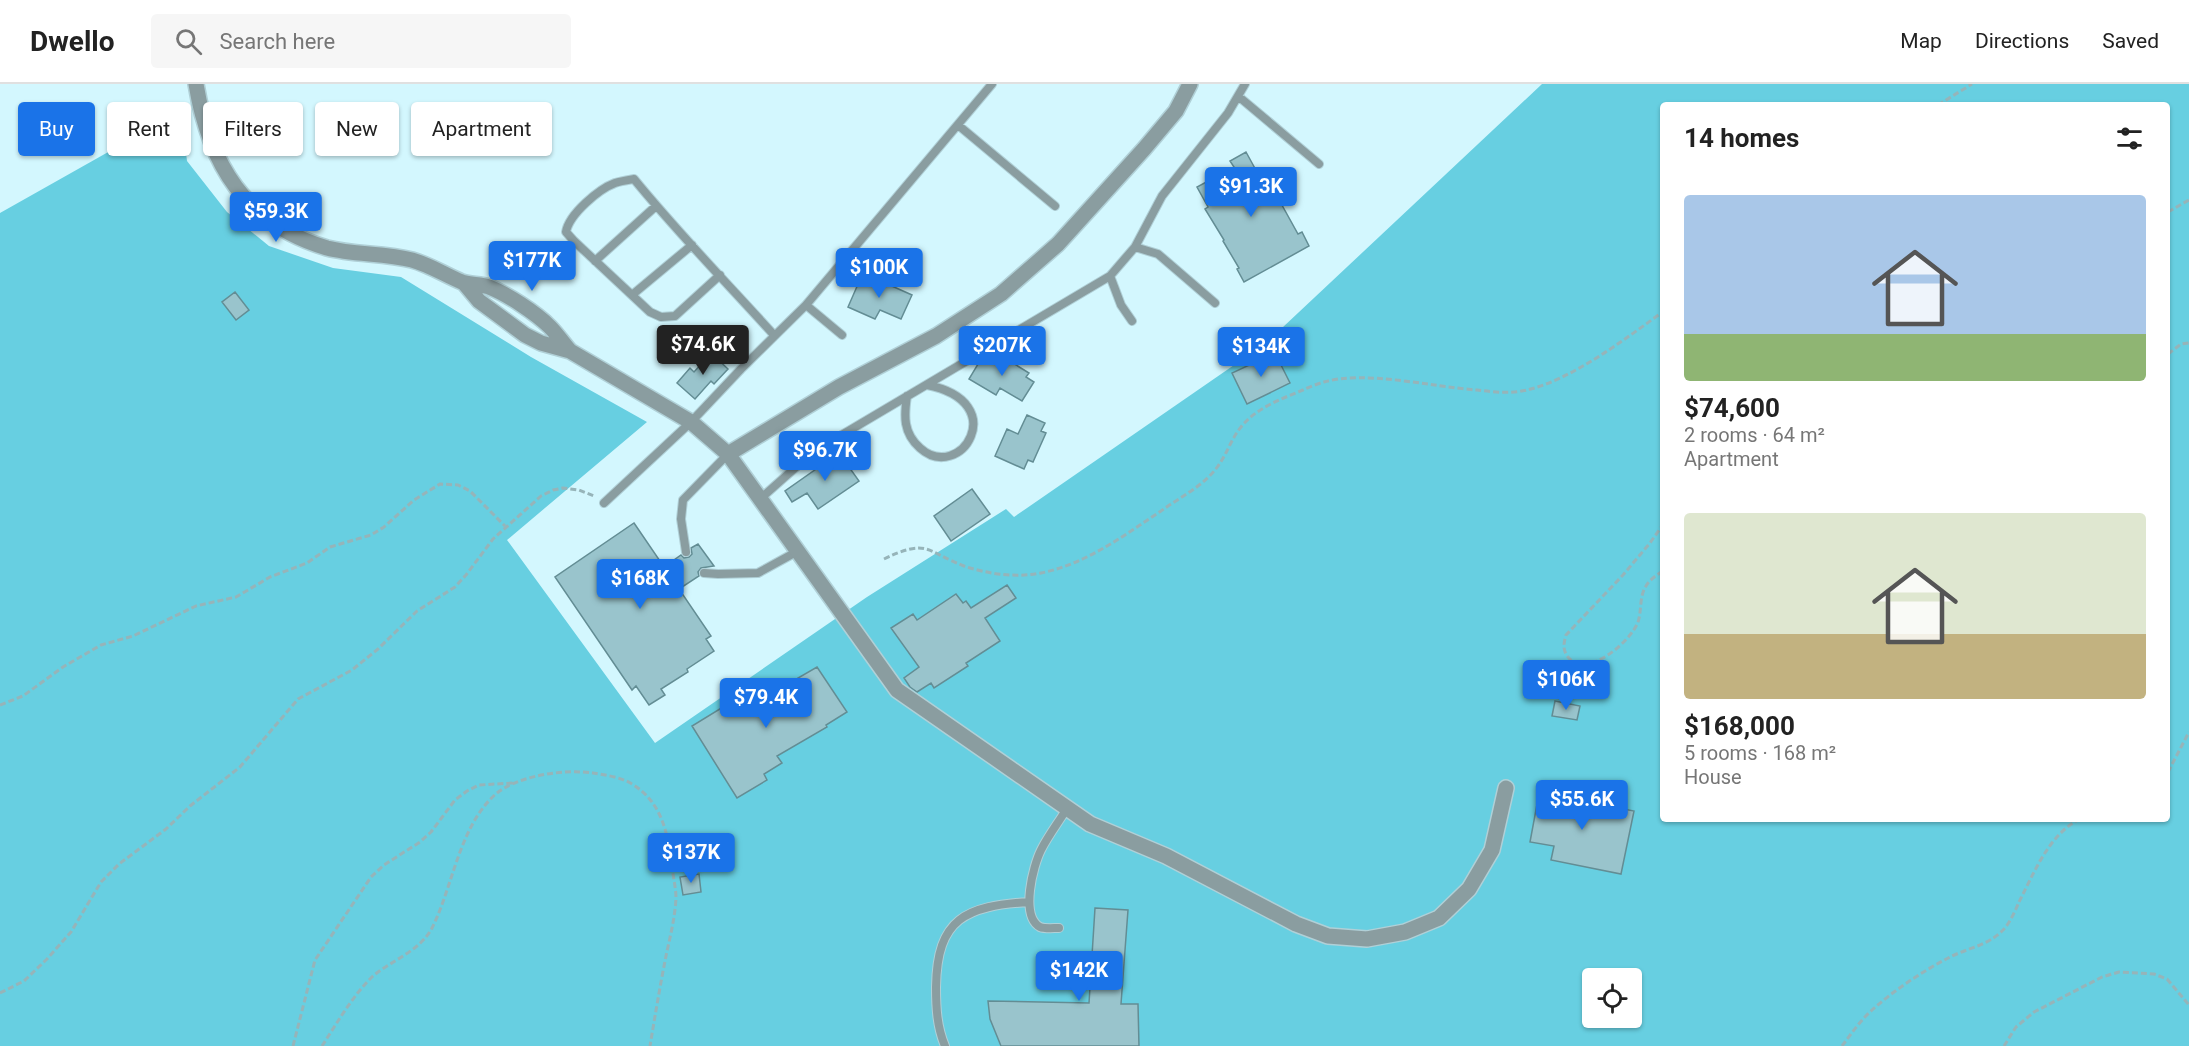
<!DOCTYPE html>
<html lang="en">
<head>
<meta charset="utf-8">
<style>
  body { margin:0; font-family:Roboto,sans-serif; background:#f6f6f6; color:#222; height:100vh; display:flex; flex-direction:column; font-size:22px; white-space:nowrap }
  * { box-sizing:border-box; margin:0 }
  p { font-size:20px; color:#767676 }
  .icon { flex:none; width:33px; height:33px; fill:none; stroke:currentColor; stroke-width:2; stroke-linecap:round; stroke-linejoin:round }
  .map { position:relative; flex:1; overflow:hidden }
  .side { position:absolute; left:1660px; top:18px; width:510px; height:720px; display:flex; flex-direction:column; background:#fff; border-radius:6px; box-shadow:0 2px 4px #0004 }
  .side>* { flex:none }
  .guide { position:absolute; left:18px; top:18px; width:570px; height:54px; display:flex; gap:12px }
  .fabs { position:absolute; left:1582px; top:884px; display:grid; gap:12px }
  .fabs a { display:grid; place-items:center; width:60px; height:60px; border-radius:6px; background:#fff; box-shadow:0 2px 4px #0004; font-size:30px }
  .price { position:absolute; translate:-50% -51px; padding:0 14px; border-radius:6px; background:#1a73e8; color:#fff; font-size:20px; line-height:39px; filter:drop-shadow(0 2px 3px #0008) }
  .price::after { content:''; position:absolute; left:50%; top:36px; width:18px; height:14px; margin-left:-9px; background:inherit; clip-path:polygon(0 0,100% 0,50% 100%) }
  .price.on { background:#222; color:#fff }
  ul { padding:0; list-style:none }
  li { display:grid; align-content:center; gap:12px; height:318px; padding:0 24px }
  li span { display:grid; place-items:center; height:186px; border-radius:6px; color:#555 }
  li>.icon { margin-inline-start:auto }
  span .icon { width:108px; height:108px; fill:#fffc; stroke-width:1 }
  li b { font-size:26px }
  h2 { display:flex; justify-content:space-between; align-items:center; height:72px; padding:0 24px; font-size:26px }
  .chip { padding:0 21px; border-radius:6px; background:#fff; box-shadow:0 2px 4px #0004; font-size:21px; line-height:54px }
  .chip.on { background:#1a73e8; color:#fff }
  header { display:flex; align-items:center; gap:36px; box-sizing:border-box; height:84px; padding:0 30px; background:#fff; border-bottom:2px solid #e0e0e0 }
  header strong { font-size:28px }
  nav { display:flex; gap:33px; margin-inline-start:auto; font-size:21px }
  .search { width:420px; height:54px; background:#f6f6f6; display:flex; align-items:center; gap:15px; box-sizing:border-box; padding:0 21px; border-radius:6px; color:#767676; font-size:22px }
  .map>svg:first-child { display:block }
</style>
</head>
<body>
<header>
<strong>Dwello</strong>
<div class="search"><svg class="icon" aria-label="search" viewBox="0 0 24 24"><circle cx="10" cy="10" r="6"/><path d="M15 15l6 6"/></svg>Search here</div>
<nav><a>Map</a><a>Directions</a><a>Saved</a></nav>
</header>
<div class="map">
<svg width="2189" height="962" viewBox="0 0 2189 962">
  <rect width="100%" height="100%" fill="#d3f7fe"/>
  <path fill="#67cfe1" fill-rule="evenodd" d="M1542 0H2189V962H0V129L181 27 187 77 227 128 269 162 333 184 401 193 531 273 647 338 507 456 655 659 867 513 1006 425 1014 433 1266 259ZM1664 21H2168V735H1664ZM1593 894H1632V933H1593Z"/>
  <path fill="#99c4cc" stroke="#638d94" stroke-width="1.5" d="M1246 68 1257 88 1262 85 1298 150 1302 148 1309 162 1244 198 1237 185 1239 184 1223 157 1224 156 1205 125 1208 123 1197 103 1234 83 1230 77Z
    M862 191 875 197 876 195 912 211 901 235 880 226 875 235 848 223Z
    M235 208 249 226 236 236 222 218Z
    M711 269 728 285 714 300 711 297 695 315 677 299 690 284 694 288Z
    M1275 269 1290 299 1247 320 1232 289Z
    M989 271 1000 278 1003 273 1029 289 1026 293 1034 298 1022 317 1000 304 996 311 969 295 981 275Z
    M1027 331 1045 339 1041 347 1046 349 1033 378 1028 376 1024 385 995 372 1007 345 1018 350Z
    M839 369 859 397 818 425 807 409 792 418 785 407Z
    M972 405 990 430 951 457 934 432Z
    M634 439 664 483 681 471 684 474 689 473 692 470 691 464 698 460 714 482 701 484 698 488 699 492 679 505 711 552 706 555 714 567 687 585 688 588 661 605 665 611 649 621 636 602 632 606 555 493Z
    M1007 501 1016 514 985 534 1000 557 966 579 968 582 934 604 931 599 917 608 910 603 904 594 919 583 891 544 913 530 917 536 956 510 963 519 966 517 971 524Z
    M817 583 847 628 826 641 827 643 777 672 782 679 764 690 767 696 737 714 692 642 754 604 765 621 801 599 798 594Z
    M1555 617 1580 622 1577 636 1552 632Z
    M1540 704 1584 712 1583 717 1634 727 1621 790 1551 776 1554 762 1530 758Z
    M699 790 701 808 683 811 680 793Z
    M1095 824 1128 826 1121 920H1138L1139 962H1001L990 935 988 917 1089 919Z"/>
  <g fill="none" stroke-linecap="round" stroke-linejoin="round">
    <g stroke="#b0d0d7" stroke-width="10">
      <path id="service" d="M1238 12 1319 80
        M958 41 1055 122
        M1135 163 1158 170 1215 219
        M595 177 656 122
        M720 191 675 232 661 233 650 228 574 157 566 148C569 130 599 105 615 99 621 97 628 96 634 95 678 149 727 199 774 251
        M1110 192 1121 221 1132 237
        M632 211 692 161
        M806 221 842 251
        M907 312C904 332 903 349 920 364 960 400 1013 318 927 301
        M760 415 813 368 1110 192 1135 163 1162 112 1228 29 1245 0
        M604 419 691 338 741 285 806 221 992 0
        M686 468 681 435 683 416 728 370
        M704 489 718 490 758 489 798 467
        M1059 844C1053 844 1045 845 1040 843 1020 832 1033 782 1041 766 1048 752 1058 739 1066 726
        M945 962C937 943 936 924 936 903 937 834 966 822 1029 818"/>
    </g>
    <g stroke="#b0d0d7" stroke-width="18">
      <path id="minor" d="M196 0C209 79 245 140 327 164 354 171 384 169 412 176 430 181 445 191 462 198 470 201 480 200 489 203 507 210 536 229 550 243 557 250 563 259 570 267
        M464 199 479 217 525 251 541 259 570 267 691 338 728 370 897 606 1090 740 1166 772 1296 840 1328 852 1367 855 1405 848 1439 834 1469 805 1492 766 1506 704
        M728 370 839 303 936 252 1001 210 1058 160 1144 65 1176 27 1190 0"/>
    </g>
    <path stroke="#96b4b9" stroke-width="3" stroke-dasharray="6 3" stroke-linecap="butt" d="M1938 21 1972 0
      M2168 128 2189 116
      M2168 270 2181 260 2189 259
      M1664 439 1650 459 1623 491 1566 551C1564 558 1562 566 1568 573 1587 596 1631 557 1638 538 1642 526 1639 513 1646 502 1650 495 1657 491 1664 486
      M884 475C928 454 925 467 964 482 987 490 1017 494 1041 489 1086 480 1123 452 1161 427 1180 413 1204 402 1218 382 1227 370 1231 355 1241 343 1256 324 1281 315 1303 306 1309 303 1317 300 1324 298 1365 286 1433 303 1477 306 1493 308 1511 310 1527 306 1573 295 1625 255 1664 227
      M0 621 23 612 63 583 101 561 133 552 196 522 236 513 270 493 307 479 330 463 371 451 384 443 414 416 440 400 458 401 470 407 505 442
      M2168 688 2189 648
      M0 909 24 897 47 875 71 848 101 798 119 780 166 745 190 722 240 683 298 615 352 586 378 565 417 527 455 503 466 491 493 455 541 412 553 406 563 404 579 406 594 412
      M293 962 315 876 371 793 384 781 420 758 431 748 455 716 467 707 479 701 513 699
      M322 962C337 939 353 911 373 892 392 876 420 867 432 844 453 803 459 741 497 709 520 691 565 685 593 689 605 691 621 693 632 700 662 718 668 750 672 782 673 793 676 804 676 814 675 834 670 853 666 872 660 902 655 932 650 962
      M1842 962C1851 950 1860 937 1871 927 1894 906 1923 887 1950 873 1968 864 1989 861 2003 846 2010 839 2015 827 2019 818 2034 789 2049 750 2080 735
      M2004 962 2016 943 2034 928 2102 893 2119 888 2154 890 2167 895 2189 921"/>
    <use href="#service" stroke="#8a9da0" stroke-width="8"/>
    <use href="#minor" stroke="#8a9da0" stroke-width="15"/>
  </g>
</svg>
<div class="fabs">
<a><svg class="icon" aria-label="locate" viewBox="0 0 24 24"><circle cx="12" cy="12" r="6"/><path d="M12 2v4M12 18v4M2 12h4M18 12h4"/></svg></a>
</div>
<b class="price" style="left:1251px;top:134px">$91.3K</b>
<b class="price" style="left:276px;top:159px">$59.3K</b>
<b class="price" style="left:532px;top:208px">$177K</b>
<b class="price" style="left:879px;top:215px">$100K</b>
<b class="price on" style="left:703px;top:292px">$74.6K</b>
<b class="price" style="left:1002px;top:293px">$207K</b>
<b class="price" style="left:1261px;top:294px">$134K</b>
<b class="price" style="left:825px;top:398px">$96.7K</b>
<b class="price" style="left:640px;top:526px">$168K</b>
<b class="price" style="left:1566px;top:627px">$106K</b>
<b class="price" style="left:766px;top:645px">$79.4K</b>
<b class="price" style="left:1582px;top:747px">$55.6K</b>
<b class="price" style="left:691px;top:800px">$137K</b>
<b class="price" style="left:1079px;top:918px">$142K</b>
<div class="guide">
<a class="chip on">Buy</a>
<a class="chip">Rent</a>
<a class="chip">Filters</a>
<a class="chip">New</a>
<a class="chip">Apartment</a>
</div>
<section class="side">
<h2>14 homes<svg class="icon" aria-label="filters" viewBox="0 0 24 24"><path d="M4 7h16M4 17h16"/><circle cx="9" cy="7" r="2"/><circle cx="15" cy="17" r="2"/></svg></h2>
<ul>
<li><span style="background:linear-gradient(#a9c7e8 75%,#8fb573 0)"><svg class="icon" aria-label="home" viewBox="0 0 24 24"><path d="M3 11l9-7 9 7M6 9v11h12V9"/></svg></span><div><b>$74,600</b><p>2 rooms · 64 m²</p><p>Apartment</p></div></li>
<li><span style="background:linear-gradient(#dfe7d0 65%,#c2b280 0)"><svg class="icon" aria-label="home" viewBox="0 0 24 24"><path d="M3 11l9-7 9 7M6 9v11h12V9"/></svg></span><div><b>$168,000</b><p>5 rooms · 168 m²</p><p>House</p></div></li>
</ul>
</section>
</div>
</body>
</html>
